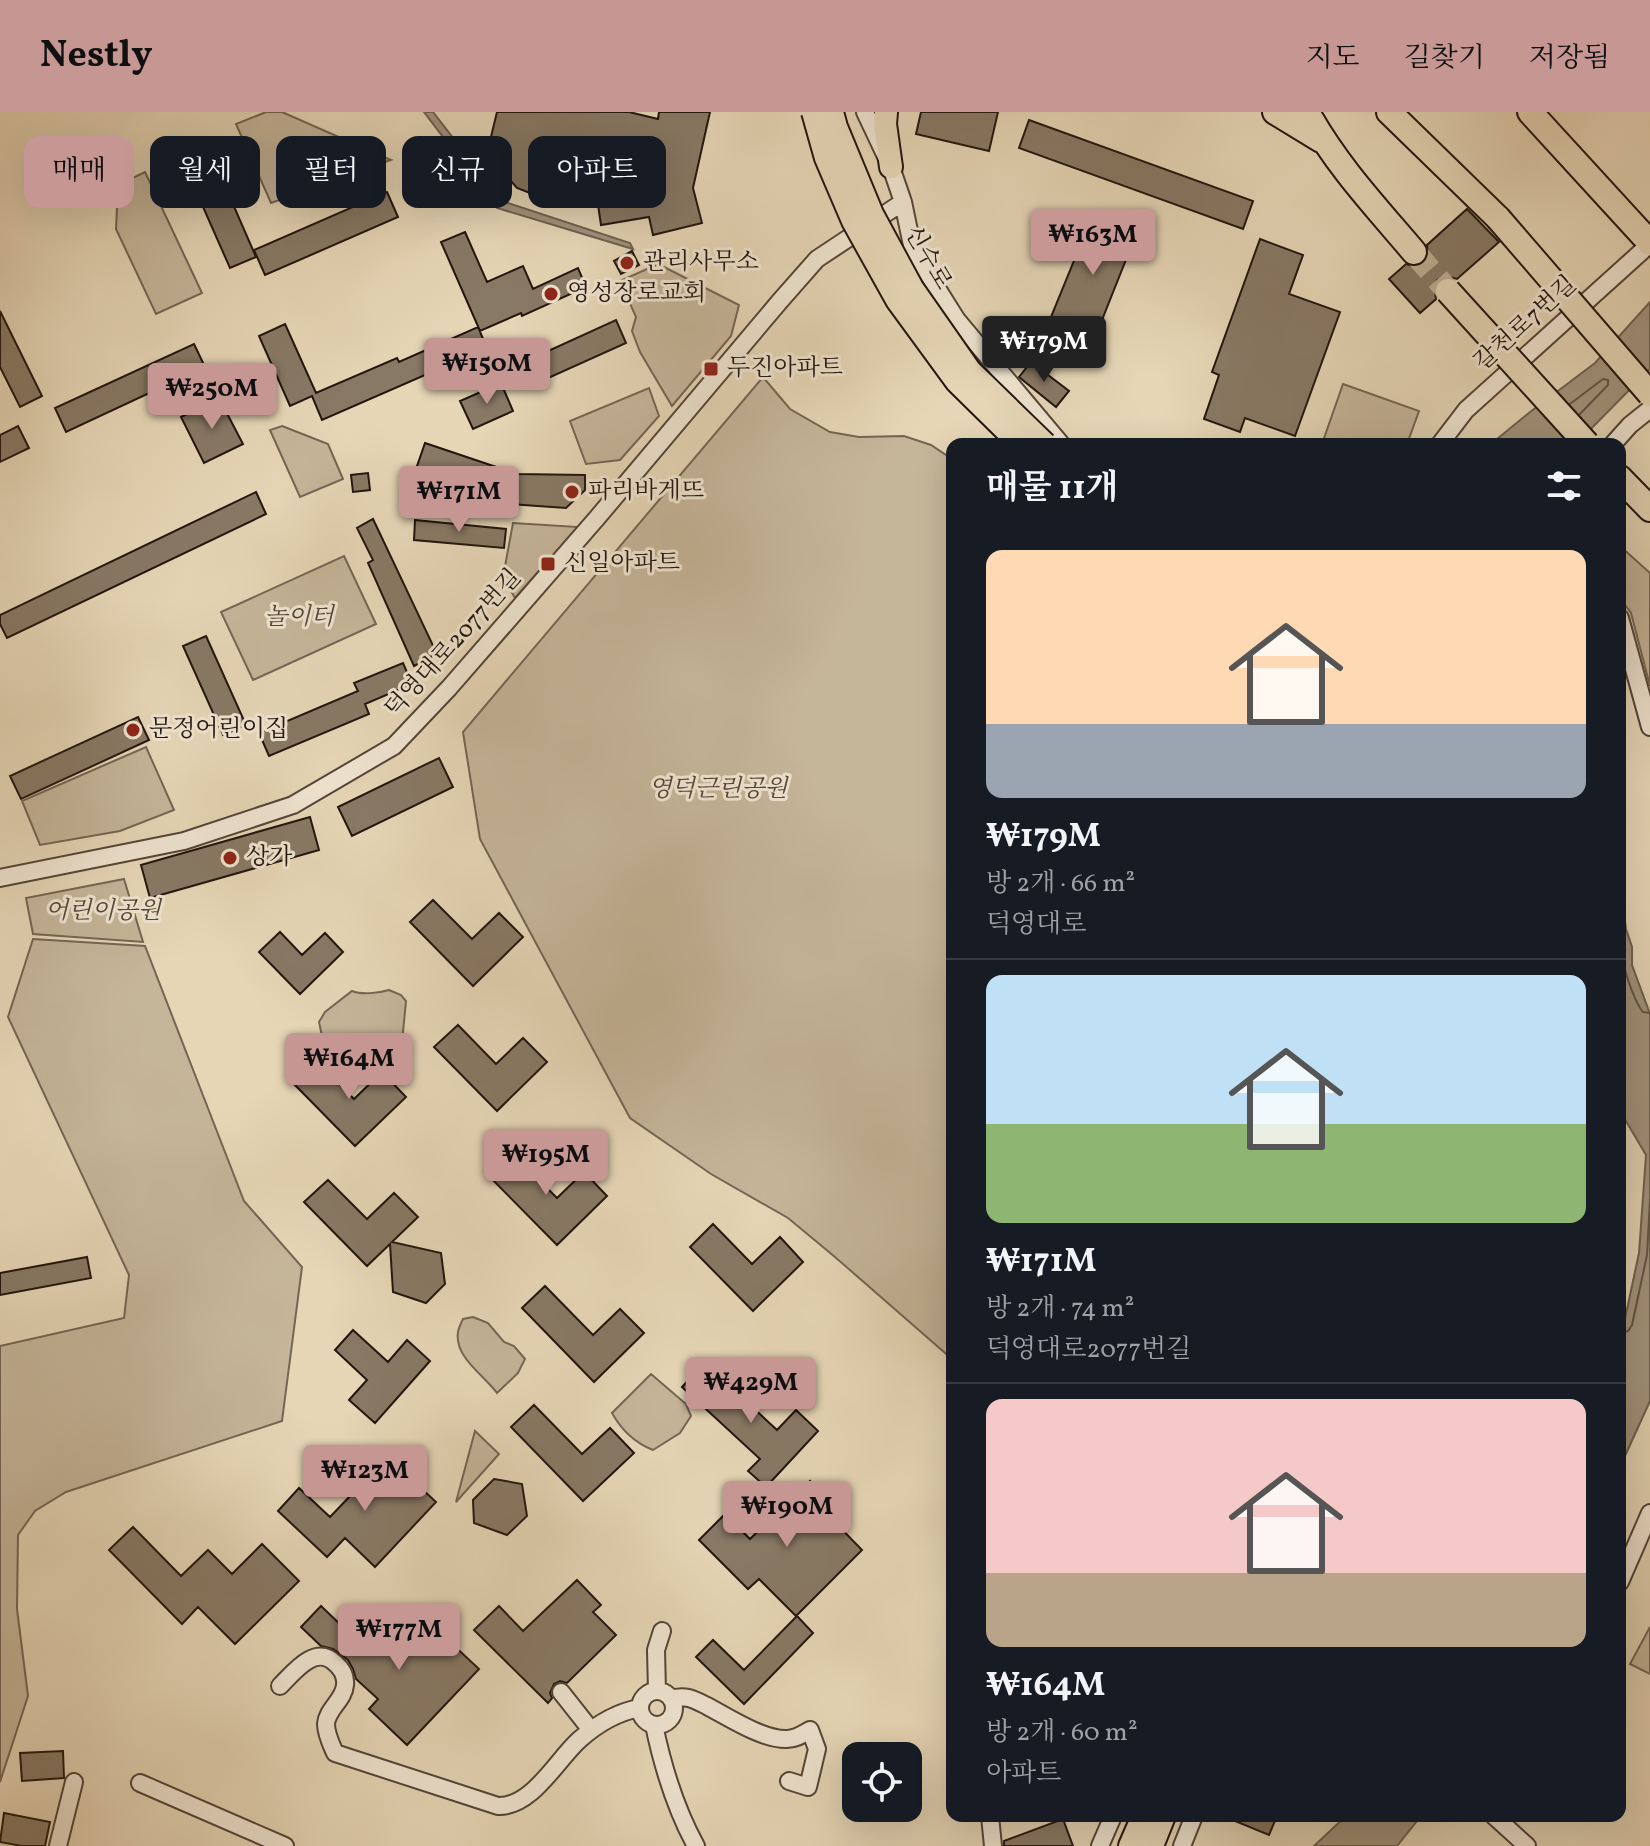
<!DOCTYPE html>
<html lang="ko">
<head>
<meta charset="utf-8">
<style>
  body { margin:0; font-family:Vollkorn,"Noto Serif KR",serif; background:#242831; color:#f1f3f6; height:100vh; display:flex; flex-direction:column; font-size:30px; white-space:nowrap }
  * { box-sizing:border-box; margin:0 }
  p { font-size:26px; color:#9ea1a6 }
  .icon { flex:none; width:44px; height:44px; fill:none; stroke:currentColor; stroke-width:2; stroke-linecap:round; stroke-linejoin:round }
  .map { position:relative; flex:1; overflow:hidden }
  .details { position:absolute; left:946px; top:326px; width:680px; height:1384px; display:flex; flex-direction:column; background:#171b24; border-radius:16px; box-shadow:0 8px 32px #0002 }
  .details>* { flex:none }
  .hud { position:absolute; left:24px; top:24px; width:760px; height:72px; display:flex; gap:16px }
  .buttons { position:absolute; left:842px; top:1630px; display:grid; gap:16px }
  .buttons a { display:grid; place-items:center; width:80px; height:80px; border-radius:16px; background:#171b24; box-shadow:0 8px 32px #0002; font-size:40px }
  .price { position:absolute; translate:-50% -68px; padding:0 18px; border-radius:8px; background:#c59692; color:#111; font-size:26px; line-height:52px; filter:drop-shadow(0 2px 4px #0008) }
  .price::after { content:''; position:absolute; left:50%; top:48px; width:24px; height:18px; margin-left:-12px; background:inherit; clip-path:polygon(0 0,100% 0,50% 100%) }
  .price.on { background:#222; color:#fff }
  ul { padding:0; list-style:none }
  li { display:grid; align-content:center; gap:16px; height:424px; padding:0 40px }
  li+li { border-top:2px solid #363941 }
  li span { display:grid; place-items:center; height:248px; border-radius:16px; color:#555 }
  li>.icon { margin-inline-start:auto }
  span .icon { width:144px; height:144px; fill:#fffc; stroke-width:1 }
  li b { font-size:34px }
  h2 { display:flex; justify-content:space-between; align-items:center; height:96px; padding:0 40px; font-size:34px }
  .tag { padding:0 28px; border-radius:16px; background:#171b24; box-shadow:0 8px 32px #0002; font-size:28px; line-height:72px }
  .tag.on { background:#c59692; color:#111 }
  header { display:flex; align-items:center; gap:48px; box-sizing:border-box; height:112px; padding:0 40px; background:#c59692; color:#111 }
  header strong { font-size:38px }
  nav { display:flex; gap:44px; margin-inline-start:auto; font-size:28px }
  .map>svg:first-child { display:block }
</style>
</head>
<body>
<header>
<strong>Nestly</strong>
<nav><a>지도</a><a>길찾기</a><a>저장됨</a></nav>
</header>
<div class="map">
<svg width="1650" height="1734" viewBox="0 0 1650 1734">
  <rect width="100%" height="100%" fill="#e6d6b6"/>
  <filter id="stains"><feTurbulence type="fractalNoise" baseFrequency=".0025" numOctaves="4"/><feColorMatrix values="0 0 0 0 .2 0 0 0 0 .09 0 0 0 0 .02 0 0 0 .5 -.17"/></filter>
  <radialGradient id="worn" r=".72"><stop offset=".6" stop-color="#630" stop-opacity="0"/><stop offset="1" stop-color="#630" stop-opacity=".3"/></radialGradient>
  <path fill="#c5b599" stroke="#746554" stroke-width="2" d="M266 0H282L391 48 271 91 236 12Z
    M145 60 202 181 156 202 116 117 118 73Z
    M658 152 739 193 731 224 672 294 640 240 632 219 636 205 620 169Z
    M763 265 790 297 830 320 859 325 904 324 931 333 952 347V1247L835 1145 788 1106 711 1062 630 1006 480 727 463 620Z
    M1343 272 1419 299 1407 332H1322Z
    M649 276 659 304 620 348 586 352 570 309Z
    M282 314 328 332 343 367 300 385 270 318Z
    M513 411 578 415 515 486 503 465Z
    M1620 434 1650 461V574L1631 501 1620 486Z
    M344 444 376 512 253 568 221 500Z
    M146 635 174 698 120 719 40 733 22 689Z
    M124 767 143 830 33 822 26 786Z
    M33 827 145 834 244 1089 302 1155 282 1309 66 1380 35 1399 18 1423 17 1497 28 1584 0 1670V1234L124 1206 129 1163 8 905Z
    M389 878 401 883 406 889 403 920 398 939C378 947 340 934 322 924L319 910 325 900 352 879C362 883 379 881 389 878Z
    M473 1205 488 1211 504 1230 514 1234 525 1247 518 1261 497 1281C484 1263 454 1245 458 1220 459 1215 461 1211 463 1207Z
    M651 1262 686 1292 691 1304 680 1321 653 1338C635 1331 621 1317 612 1301Z
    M475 1319 499 1342 456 1390Z
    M1650 1515V1562L1630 1552Z"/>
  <path fill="#a3947d" stroke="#6f6151" stroke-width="2" d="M424 0H433L502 89 630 131 633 137 497 96Z
    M1650 190V257L1576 332H1491L1530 300 1595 251Z
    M1620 783 1622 785 1626 817 1632 835V853L1650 902V1289L1620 1355V1230L1639 1141 1646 1043 1620 999Z
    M1346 1704H1421L1397 1734H1314Z"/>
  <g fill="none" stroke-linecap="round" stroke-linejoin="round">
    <path stroke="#625446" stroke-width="2" d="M1570 292 1603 267 1608 268V273L1579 303
      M1620 825C1624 835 1623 841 1624 851 1625 863 1636 892 1643 900L1650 901
      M1620 1221 1628 1219 1632 1213 1647 1143 1650 1088"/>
  </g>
  <path fill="#887965" stroke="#22150e" stroke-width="2" d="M497 0H629L658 7 659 0H710L693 76 702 111 653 123 649 105 601 113 596 79 649 70 592 57 588 34 570 66 560 76 546 82 530 81 517 76 503 60 494 34 489 33Z
    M921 0H998L989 39 916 22Z
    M1029 8 1253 89 1243 117 1019 36Z
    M222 67 256 145 230 156 196 79Z
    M387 80 398 105 265 163 254 138Z
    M1467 97 1499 130 1457 167 1446 164 1437 168 1434 175 1436 187 1420 201 1389 167 1406 152 1416 155 1424 151 1428 144 1427 133Z
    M1091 107 1135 125 1096 223 1051 205Z
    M465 120 487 170 523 154 533 177 578 156 586 175 522 204 521 201 480 219 441 130Z
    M1260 127 1303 143 1289 182 1340 200 1295 324 1245 306 1240 320 1204 307 1219 263 1212 260Z
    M632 139 639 153 621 162 614 149Z
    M0 199 42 284 20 295 0 255Z
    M616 208 626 231 535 272 524 250Z
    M285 212 316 281 397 246 399 250 478 215 487 236 322 308 312 284 290 294 259 224Z
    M194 232 205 255 66 320 55 296Z
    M1031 250 1069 279 1056 295 1019 265Z
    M501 271 513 299 473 317 460 289Z
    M219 286 243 332 204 351 181 305Z
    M18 314 29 336 0 350V323Z
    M425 331 517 362 585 363V378L566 396 509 392 415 360Z
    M368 361 370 378 353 380 351 363Z
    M256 380 266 402 7 526 0 512V503Z
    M373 407 437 542 414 554 368 451 373 448 357 416Z
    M415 408 506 417 504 436 414 428Z
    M206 524 246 613 223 623 183 534Z
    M403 551 412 572 365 592 369 602 269 644 259 621 358 579 354 571Z
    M138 605 149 628 21 687 10 664Z
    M439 646 453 675 352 724 338 695Z
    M310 705 319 738 150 786 141 753Z
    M433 788 472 827 499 801 523 825 473 874 410 810Z
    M280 820 302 843 325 821 343 840 300 882 259 840Z
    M458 913 496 952 523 926 547 950 497 999 434 935Z
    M316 948 354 987 382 960 406 985 355 1034 292 970Z
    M508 1037 557 1086 584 1060 607 1084 557 1133 485 1060Z
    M328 1068 367 1107 394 1081 418 1105 392 1130 441 1141 445 1172 426 1191 393 1180 390 1132 367 1154 304 1090Z
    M713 1112 752 1152 780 1125 803 1150 753 1199 690 1135Z
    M87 1145 91 1166 0 1183V1161Z
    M545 1174 593 1223 620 1197 644 1221 594 1270 522 1196Z
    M353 1218 388 1250 407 1228 430 1249 375 1311 349 1288 367 1268 335 1238Z
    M705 1251 777 1318 796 1298 818 1319 766 1375 748 1359 760 1347 682 1275Z
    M534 1293 582 1342 610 1316 634 1341 583 1389 511 1315Z
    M393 1339 410 1355 405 1361 436 1390 375 1455 345 1426 327 1445 278 1399 299 1376 330 1405Z
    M494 1367 522 1372 527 1404 507 1423 474 1411 473 1388Z
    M810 1369 837 1396 829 1404 862 1438 796 1504 759 1467 748 1477 699 1428 725 1402 750 1427Z
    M133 1415 181 1464 208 1438 232 1462 262 1432 299 1469 235 1532 198 1495 182 1512 109 1438Z
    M577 1468 601 1493 593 1500 616 1523 567 1571 560 1569 554 1572 550 1581 552 1586 548 1591 474 1518 499 1494 523 1519Z
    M321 1494 369 1540 396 1511 420 1534 436 1517 479 1557 407 1633 369 1597 378 1587 356 1567 353 1557 348 1548 333 1537 321 1534 301 1515Z
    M797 1504 813 1521 744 1592 696 1545 713 1528 744 1558Z
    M63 1639 64 1666 22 1669 20 1641Z
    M4 1701 50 1710 45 1734H22L0 1730Z
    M1223 1704H1277L1269 1723Z
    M1063 1707 1073 1734H1004V1729Z"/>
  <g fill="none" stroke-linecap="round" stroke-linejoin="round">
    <path stroke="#bfaf94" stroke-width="24" stroke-dasharray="24 12" stroke-linecap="butt" d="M1414 140 1448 179"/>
    <g stroke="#534538" stroke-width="20">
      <path id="minor" d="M865 0 891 55 903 90 913 138 957 208 1061 332
        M1440 332 1466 298 1650 132
        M1613 332 1630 313 1650 297
        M1620 506 1650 615
        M0 766 184 729 293 693 394 634 449 576 597 406 780 189 817 147 903 90
        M1620 1470 1650 1401
        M280 1574C294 1560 315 1532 335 1551 342 1557 346 1564 345 1573 344 1588 327 1597 326 1612 326 1622 331 1632 335 1641L498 1694C532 1695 556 1649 579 1628 597 1612 617 1600 640 1596
        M657 1579 656 1538 662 1519
        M640 1596a17 17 0 1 1 34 0a17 17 0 1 1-34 0Z
        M561 1580 591 1618
        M672 1587C685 1582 695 1588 707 1594 728 1605 763 1628 787 1627 796 1627 803 1622 810 1618L817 1637 808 1675 789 1669
        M654 1613C663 1656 675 1696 696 1734
        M140 1671 285 1734
        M990 1704 993 1734
        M1494 1704 1527 1734
        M58 1734 74 1670
        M1100 1734 1113 1704
        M1182 1734 1194 1704"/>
    </g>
    <g stroke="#22150e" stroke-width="26">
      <path id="major" d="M886 0 885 12 891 55
        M1130 1734 1143 1704
        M1152 1734 1164 1704"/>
    </g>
    <g stroke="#22150e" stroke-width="28">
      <path id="highway" d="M1275 0 1321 28
        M1307 0C1337 54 1375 94 1414 140
        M1389 0 1498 106
        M1530 0 1650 131
        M1620 366 1650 397"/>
    </g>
    <use href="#minor" stroke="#efe4d0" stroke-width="16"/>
    <use href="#major" stroke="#e6d6b6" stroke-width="22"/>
    <use href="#highway" stroke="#e6d6b6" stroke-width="24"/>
    <g stroke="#22150e" stroke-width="26" stroke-linecap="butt">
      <path id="major-bridge" d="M813 0 826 46 853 109 897 188 957 270 1020 332
        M832 0 836 15 872 102 912 176 970 259 1045 332"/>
    </g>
    <g stroke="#22150e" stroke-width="28" stroke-linecap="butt">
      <path id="highway-bridge" d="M1498 106 1650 282
        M1448 179 1587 332"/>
    </g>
    <use href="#major-bridge" stroke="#e6d6b6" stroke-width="22"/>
    <use href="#highway-bridge" stroke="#e6d6b6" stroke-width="24"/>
  </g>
  <g fill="#8f2418" stroke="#efe4d0" stroke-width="3">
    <circle cx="627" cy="151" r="8"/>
    <circle cx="551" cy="182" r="8"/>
    <rect x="703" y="249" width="16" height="16" rx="4"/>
    <circle cx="572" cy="380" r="8"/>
    <rect x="540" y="444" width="16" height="16" rx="4"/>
    <circle cx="133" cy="618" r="8"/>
    <circle cx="230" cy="746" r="8"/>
  </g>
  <g text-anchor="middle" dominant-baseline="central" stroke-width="6" stroke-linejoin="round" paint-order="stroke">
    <g font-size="24" fill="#22150e" stroke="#efe4d0">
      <text transform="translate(927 146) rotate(60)">신수로</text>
      <text transform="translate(1526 212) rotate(-42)">갈천로7번길</text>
      <text transform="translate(454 532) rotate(-48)">덕영대로2077번길</text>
    </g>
    <g font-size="24" fill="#22150e" stroke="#efe4d0" text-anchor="start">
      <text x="643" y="151">관리사무소</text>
      <text x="567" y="182">영성장로교회</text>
      <text x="727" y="257">두진아파트</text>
      <text x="588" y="380">파리바게뜨</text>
      <text x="564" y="452">신일아파트</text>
      <text x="149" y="618">문정어린이집</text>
      <text x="246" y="746">상가</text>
    </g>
    <g font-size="24" font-style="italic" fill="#534538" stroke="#efe4d0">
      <text x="299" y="506">놀이터</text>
      <text x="718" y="678">영덕근린공원</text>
      <text x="103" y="800">어린이공원</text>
    </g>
  </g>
  <rect width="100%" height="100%" filter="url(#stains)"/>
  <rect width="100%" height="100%" fill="url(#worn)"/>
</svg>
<div class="buttons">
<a><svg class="icon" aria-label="locate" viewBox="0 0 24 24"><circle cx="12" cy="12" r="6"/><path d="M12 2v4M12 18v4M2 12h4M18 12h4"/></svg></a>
</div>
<b class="price" style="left:1093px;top:165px">₩163M</b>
<b class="price on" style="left:1044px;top:272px">₩179M</b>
<b class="price" style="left:487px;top:294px">₩150M</b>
<b class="price" style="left:212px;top:319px">₩250M</b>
<b class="price" style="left:459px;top:422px">₩171M</b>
<b class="price" style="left:349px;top:989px">₩164M</b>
<b class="price" style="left:546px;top:1085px">₩195M</b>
<b class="price" style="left:751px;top:1313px">₩429M</b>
<b class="price" style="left:365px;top:1401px">₩123M</b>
<b class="price" style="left:787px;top:1437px">₩190M</b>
<b class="price" style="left:399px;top:1560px">₩177M</b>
<div class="hud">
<a class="tag on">매매</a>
<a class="tag">월세</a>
<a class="tag">필터</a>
<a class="tag">신규</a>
<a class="tag">아파트</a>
</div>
<section class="details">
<h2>매물 11개<svg class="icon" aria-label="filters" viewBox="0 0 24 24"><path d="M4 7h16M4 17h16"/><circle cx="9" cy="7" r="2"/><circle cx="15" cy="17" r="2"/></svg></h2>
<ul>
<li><span style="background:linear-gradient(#ffd9b3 70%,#9aa5b1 0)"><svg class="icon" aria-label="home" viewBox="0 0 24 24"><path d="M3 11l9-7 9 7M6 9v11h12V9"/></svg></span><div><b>₩179M</b><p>방 2개 · 66 m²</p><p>덕영대로</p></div></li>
<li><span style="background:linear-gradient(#bfe0f5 60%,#8fb573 0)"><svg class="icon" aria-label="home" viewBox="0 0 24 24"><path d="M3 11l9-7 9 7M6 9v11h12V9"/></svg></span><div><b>₩171M</b><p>방 2개 · 74 m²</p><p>덕영대로2077번길</p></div></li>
<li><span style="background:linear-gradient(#f6c9c9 70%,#b9a48a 0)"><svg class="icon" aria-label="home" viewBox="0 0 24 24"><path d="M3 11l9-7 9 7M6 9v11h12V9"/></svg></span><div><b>₩164M</b><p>방 2개 · 60 m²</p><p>아파트</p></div></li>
</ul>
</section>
</div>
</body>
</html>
